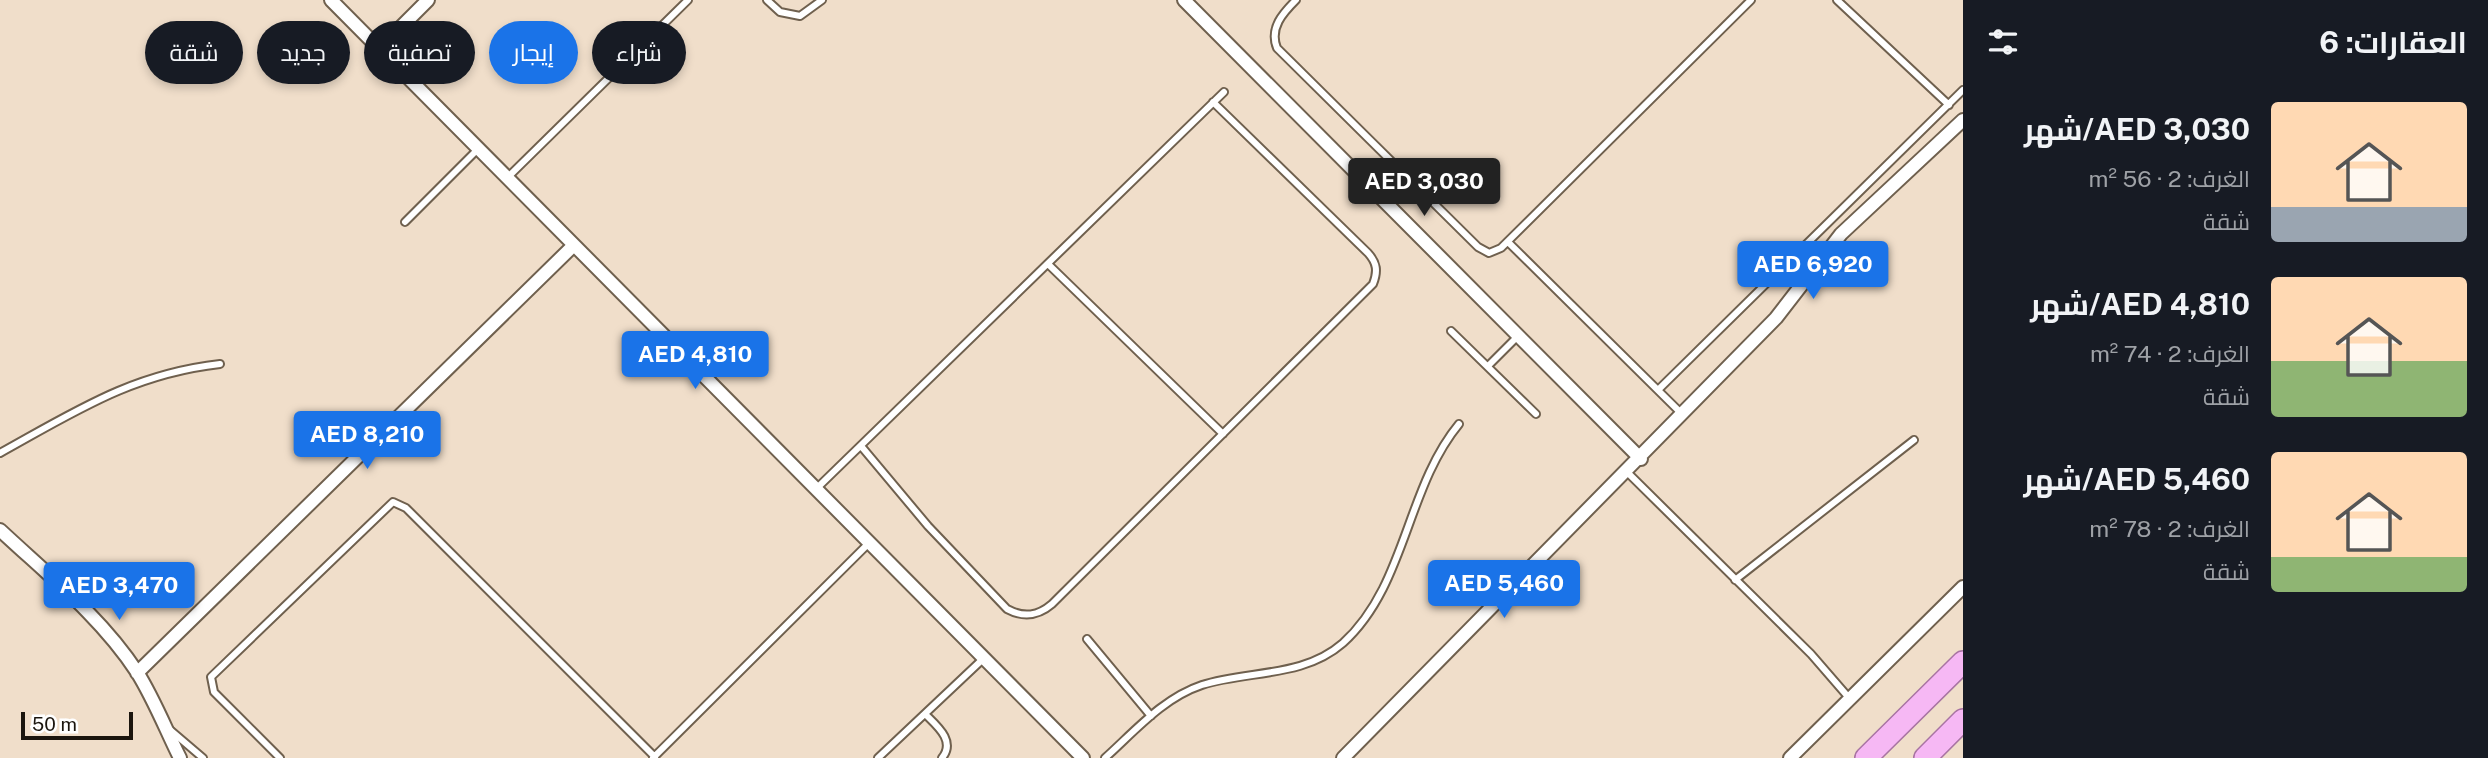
<!DOCTYPE html>
<html lang="ar">
<head>
<meta charset="utf-8">
<style>
  body { margin:0; font-family:"Public Sans",Cairo,sans-serif; background:#242831; color:#f1f3f6; direction:rtl; height:100vh; display:flex; flex-direction:column; font-size:26px; white-space:nowrap }
  * { box-sizing:border-box; margin:0 }
  p { font-size:23px; color:#9ea1a6 }
  .icon { flex:none; width:38px; height:38px; fill:none; stroke:currentColor; stroke-width:2; stroke-linecap:round; stroke-linejoin:round }
  .map { position:relative; flex:1; overflow:hidden; direction:ltr }
  .drawer { display:flex; flex-direction:column; background:#171b24; width:525px }
  .drawer>* { flex:none }
  .top-card { position:absolute; left:21px; top:21px; width:665px; height:63px; direction:rtl; display:flex; gap:14px }
  .scale { position:absolute; left:21px; bottom:18px; width:112px; box-sizing:border-box; padding-left:7px; border:4px solid #1b150e; border-top:0; font-size:19px; line-height:24px; white-space:nowrap; color:#1b150e; -webkit-text-stroke:5px #fff; paint-order:stroke }
  .price { position:absolute; translate:-50% -60px; padding:0 16px; border-radius:7px; background:#1a73e8; color:#fff; font-size:23px; line-height:46px; filter:drop-shadow(0 2px 4px #0008) }
  .price::after { content:''; position:absolute; left:50%; top:42px; width:21px; height:16px; margin-left:-10px; background:inherit; clip-path:polygon(0 0,100% 0,50% 100%) }
  .price.on { background:#222; color:#fff }
  ul { padding:0; list-style:none }
  li { display:flex; align-items:center; gap:21px; height:175px; padding:0 21px }
  li span { display:grid; place-items:center; flex:none; width:196px; height:140px; border-radius:7px; color:#555 }
  li>.icon { margin-inline-start:auto }
  span .icon { width:84px; height:84px; fill:#fffc; stroke-width:1 }
  li b { font-size:30px }
  h2 { display:flex; justify-content:space-between; align-items:center; height:84px; padding:0 21px; font-size:30px }
  .pill { padding:0 24px; border-radius:32px; background:#171b24; box-shadow:0 4px 10px #0003; font-size:24px; line-height:63px }
  .pill.on { background:#1a73e8; color:#fff }
  main { display:flex; flex:1; min-height:0 }
  .map>svg:first-child { display:block }
</style>
</head>
<body>
<main>
<section class="drawer">
<h2>العقارات: 6<svg class="icon" aria-label="filters" viewBox="0 0 24 24"><path d="M4 7h16M4 17h16"/><circle cx="9" cy="7" r="2"/><circle cx="15" cy="17" r="2"/></svg></h2>
<ul>
<li><span style="background:linear-gradient(#ffd9b3 75%,#9aa5b1 0)"><svg class="icon" aria-label="home" viewBox="0 0 24 24"><path d="M3 11l9-7 9 7M6 9v11h12V9"/></svg></span><div><b>AED 3,030/شهر</b><p>الغرف: 2 · 56 m²</p><p>شقة</p></div></li>
<li><span style="background:linear-gradient(#ffd9b3 60%,#8fb573 0)"><svg class="icon" aria-label="home" viewBox="0 0 24 24"><path d="M3 11l9-7 9 7M6 9v11h12V9"/></svg></span><div><b>AED 4,810/شهر</b><p>الغرف: 2 · 74 m²</p><p>شقة</p></div></li>
<li><span style="background:linear-gradient(#ffd9b3 75%,#8fb573 0)"><svg class="icon" aria-label="home" viewBox="0 0 24 24"><path d="M3 11l9-7 9 7M6 9v11h12V9"/></svg></span><div><b>AED 5,460/شهر</b><p>الغرف: 2 · 78 m²</p><p>شقة</p></div></li>
</ul>
</section>
<div class="map">
<svg width="1963" height="758" viewBox="0 0 1963 758">
  <rect width="100%" height="100%" fill="#f0deca"/>
  <g fill="none" stroke-linecap="round" stroke-linejoin="round">
    <g stroke="#6f604e" stroke-width="10">
      <path id="service" d="M767 0 780 12 800 16 822 0
        M1296 0C1283 13 1269 28 1277 48L1478 247 1489 253 1501 248 1751 0
        M1837 0 1949 105
        M507 178 688 0
        M405 222 478 149
        M1508 242 1683 415
        M1048 264 1223 434
        M1451 331 1536 414
        M1488 366 1518 336
        M1659 389 1963 90
        M861 446 928 526 1007 609C1024 618 1038 616 1052 604L1373 284C1378 271 1377 263 1368 253L1213 102
        M0 453C76 411 132 374 220 364
        M1627 472 1811 654 1850 699
        M816 489 1224 92
        M1735 580 1914 440
        M1087 639 1151 716
        M925 714C937 726 956 741 942 758
        M169 729 203 758
        M280 758 214 692 211 677 393 502 406 508 655 757
        M653 758 869 543
        M878 758 984 658
        M1105 758C1135 731 1163 698 1202 685 1249 670 1303 678 1343 643 1406 586 1406 488 1459 424"/>
    </g>
    <g stroke="#6f604e" stroke-width="16">
      <path id="minor" d="M331 0 1083 758
        M1184 0 1641 459
        M379 49 428 0
        M0 530C47 574 101 617 137 672 154 699 166 730 180 758
        M137 673 574 245
        M1343 758 1776 318 1841 234 1963 120
        M1790 758 1963 587"/>
    </g>
    <g stroke="#a874a2" stroke-width="24">
      <path id="trunk" d="M1866 758 1963 662
        M1925 758 1963 720"/>
    </g>
    <use href="#service" stroke="#fff" stroke-width="6"/>
    <use href="#minor" stroke="#fff" stroke-width="12"/>
    <use href="#trunk" stroke="#f6b8f4" stroke-width="21"/>
  </g>
</svg>
<div class="scale">50 m</div>
<b class="price on" style="left:1424px;top:218px">AED 3,030</b>
<b class="price" style="left:1813px;top:301px">AED 6,920</b>
<b class="price" style="left:695px;top:391px">AED 4,810</b>
<b class="price" style="left:367px;top:471px">AED 8,210</b>
<b class="price" style="left:1504px;top:620px">AED 5,460</b>
<b class="price" style="left:119px;top:622px">AED 3,470</b>
<div class="top-card">
<a class="pill">شراء</a>
<a class="pill on">إيجار</a>
<a class="pill">تصفية</a>
<a class="pill">جديد</a>
<a class="pill">شقة</a>
</div>
</div>
</main>
</body>
</html>
